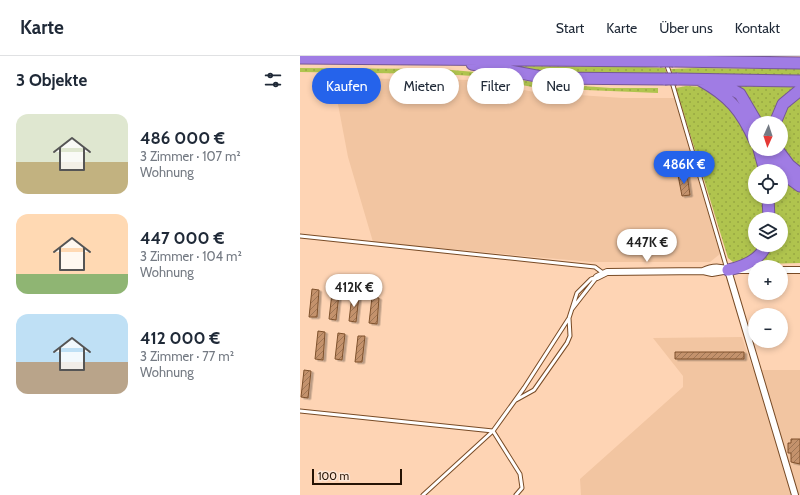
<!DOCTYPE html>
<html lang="de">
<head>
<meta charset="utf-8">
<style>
  body { margin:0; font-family:Cabin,sans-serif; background:#f2f2f3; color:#1f2937; height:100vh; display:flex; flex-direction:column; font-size:15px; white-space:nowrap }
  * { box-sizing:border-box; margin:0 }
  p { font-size:13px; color:#747a83 }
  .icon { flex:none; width:22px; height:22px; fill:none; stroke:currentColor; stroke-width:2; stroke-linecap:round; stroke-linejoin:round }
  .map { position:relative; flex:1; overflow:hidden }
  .drawer { display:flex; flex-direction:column; background:#fff; width:300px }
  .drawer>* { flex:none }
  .banner { position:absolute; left:12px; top:12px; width:380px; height:36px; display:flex; gap:8px }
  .needle { width:26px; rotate:183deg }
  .fabs { position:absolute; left:448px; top:60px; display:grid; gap:8px }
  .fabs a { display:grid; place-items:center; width:40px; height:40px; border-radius:50%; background:#fff; box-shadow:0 2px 6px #0003; font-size:20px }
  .scale { position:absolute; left:12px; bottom:10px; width:90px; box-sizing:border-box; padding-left:4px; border:2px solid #251304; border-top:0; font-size:11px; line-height:14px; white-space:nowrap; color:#251304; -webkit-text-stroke:3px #fce6d6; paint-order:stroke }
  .price { position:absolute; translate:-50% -34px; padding:0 9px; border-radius:14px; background:#fff; color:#222; font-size:13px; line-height:26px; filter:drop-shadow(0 1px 2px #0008) }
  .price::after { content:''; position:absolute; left:50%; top:24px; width:12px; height:9px; margin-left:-6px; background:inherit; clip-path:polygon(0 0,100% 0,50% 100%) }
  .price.current { background:#2563eb; color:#fff }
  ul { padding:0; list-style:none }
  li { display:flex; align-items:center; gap:12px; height:100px; padding:0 16px }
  li span { display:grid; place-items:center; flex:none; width:112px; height:80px; border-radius:12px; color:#555 }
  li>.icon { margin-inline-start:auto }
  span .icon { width:48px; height:48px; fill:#fffc; stroke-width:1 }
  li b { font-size:17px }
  h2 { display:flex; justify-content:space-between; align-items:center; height:48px; padding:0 16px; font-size:17px }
  .tag { padding:0 14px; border-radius:18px; background:#fff; box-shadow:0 2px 6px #0003; font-size:14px; line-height:36px }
  .tag.current { background:#2563eb; color:#fff }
  header { display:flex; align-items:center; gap:24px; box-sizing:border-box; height:56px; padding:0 20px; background:#fff; border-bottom:1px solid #e0e1e3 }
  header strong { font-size:19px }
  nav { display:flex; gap:22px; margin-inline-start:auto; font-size:14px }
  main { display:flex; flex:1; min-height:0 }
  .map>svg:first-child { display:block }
</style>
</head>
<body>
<header>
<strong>Karte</strong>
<nav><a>Start</a><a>Karte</a><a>Über uns</a><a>Kontakt</a></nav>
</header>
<main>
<section class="drawer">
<h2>3 Objekte<svg class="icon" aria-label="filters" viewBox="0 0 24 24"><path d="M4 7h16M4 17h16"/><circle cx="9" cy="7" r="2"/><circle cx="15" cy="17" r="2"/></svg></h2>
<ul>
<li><span style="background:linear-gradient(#dfe7d0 60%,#c2b280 0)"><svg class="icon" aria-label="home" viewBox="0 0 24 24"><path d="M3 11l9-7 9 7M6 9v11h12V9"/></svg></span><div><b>486 000 €</b><p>3 Zimmer · 107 m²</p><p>Wohnung</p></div></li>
<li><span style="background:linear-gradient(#ffd9b3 75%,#8fb573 0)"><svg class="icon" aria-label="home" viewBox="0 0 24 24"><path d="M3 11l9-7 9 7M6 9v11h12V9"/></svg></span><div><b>447 000 €</b><p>3 Zimmer · 104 m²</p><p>Wohnung</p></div></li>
<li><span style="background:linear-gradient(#bfe0f5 60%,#b9a48a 0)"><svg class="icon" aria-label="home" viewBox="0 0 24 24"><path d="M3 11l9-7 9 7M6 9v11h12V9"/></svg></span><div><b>412 000 €</b><p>3 Zimmer · 77 m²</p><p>Wohnung</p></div></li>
</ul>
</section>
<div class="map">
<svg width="500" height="439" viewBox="0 0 500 439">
  <defs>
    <pattern id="grass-dots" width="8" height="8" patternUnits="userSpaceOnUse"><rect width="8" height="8" fill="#b0c44e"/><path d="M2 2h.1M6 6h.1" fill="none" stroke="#97a842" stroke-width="1.8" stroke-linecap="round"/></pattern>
    <pattern id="building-hatch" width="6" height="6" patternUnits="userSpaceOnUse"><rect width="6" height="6" fill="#c4926c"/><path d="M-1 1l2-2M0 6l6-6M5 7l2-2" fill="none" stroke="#9f7657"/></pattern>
    <filter id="shadow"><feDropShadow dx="2.5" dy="1.5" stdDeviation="0" flood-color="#0004"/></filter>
  </defs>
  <rect width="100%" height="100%" fill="#fed4b4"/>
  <path fill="#f2c5a1" d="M33 22 174 24 234 36 323 42H374L420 198 410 206H291L73 186 48 101Z
    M442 281 453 314H500V439H281L280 423 383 331V320L353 282Z"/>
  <path fill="url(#grass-dots)" d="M211 10 345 11 365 12 367 19 239 18Z
    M0 12 140 13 175 16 239 27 311 32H358V37L238 32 174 20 140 18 0 16Z
    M394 12 500 13V22L373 19 371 13Z
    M433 28H500L473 67H460Z
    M386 30 404 31 423 40 455 91 463 115H455V141H466L467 163H455V189H463L446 204 433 206 428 202 376 32Z
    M500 38V115L482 91 481 67H480L482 57Z
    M481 121 500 133V207L458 208 469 189H481V163H471V141H481Z"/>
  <path fill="url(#building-hatch)" stroke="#7e512c" filter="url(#shadow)" d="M387 118 390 139 382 140 378 119Z
    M12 233 19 234 17 261H9Z
    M32 237 39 238 36 264 29 263Z
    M52 239 59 240 56 266 49 265Z
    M72 241 79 242 77 268 69 267Z
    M18 275 25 276 23 304 15 303Z
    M38 277 45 278 42 304 35 303Z
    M58 280H65L62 306H55Z
    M375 296H444V303H375Z
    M4 314 11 315 8 342 1 341Z
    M491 383H500V408L491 406V397H488V387H491Z"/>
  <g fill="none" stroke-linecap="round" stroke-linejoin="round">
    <g stroke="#784b26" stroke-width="5">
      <path id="service" d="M366 7 371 21
        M372 26 427 213
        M0 180 295 211 303 217
        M272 253 297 221
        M216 344 234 334 267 287 270 280 269 262
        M0 355 193 375 220 418 222 432 216 439
        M123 439 193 375 224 332 269 262 277 237 291 223 297 221"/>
    </g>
    <g stroke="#784b26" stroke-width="8">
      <path id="minor" d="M428 214 495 439
        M439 214H455
        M481 214H500
        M403 215C411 211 419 210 428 214
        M297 221 307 216 403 215 412 217 429 214"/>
    </g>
    <g stroke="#755796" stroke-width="13">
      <path id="motorway" d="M0 2 360 5
        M373 5 500 7
        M172 8 247 22 365 23
        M377 23 500 25
        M400 24C429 40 441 54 455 85
        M417 25 440 38 457 67
        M475 67 483 48 500 34
        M459 93 465 115
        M469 93 473 105 480 115
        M477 93 489 109 500 118
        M481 116 500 130
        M468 141 469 163
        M428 214C442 211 460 204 466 189"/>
    </g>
    <use href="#service" stroke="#fff" stroke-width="3"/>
    <use href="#minor" stroke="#fff" stroke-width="6"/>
    <use href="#motorway" stroke="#a07ce4" stroke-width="11"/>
    <g stroke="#755796" stroke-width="13" stroke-linecap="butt">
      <path id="motorway-bridge" d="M360 5H373
        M365 23H377"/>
    </g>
    <use href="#motorway-bridge" stroke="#a07ce4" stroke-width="11"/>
  </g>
</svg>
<div class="fabs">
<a><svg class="needle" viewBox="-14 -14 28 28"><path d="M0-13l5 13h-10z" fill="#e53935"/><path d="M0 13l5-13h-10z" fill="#747a83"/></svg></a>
<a><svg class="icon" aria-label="locate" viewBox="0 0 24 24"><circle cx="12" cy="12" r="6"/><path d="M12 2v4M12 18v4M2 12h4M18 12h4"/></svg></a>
<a><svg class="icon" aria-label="layers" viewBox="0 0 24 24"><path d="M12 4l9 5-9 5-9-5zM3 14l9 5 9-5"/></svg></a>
<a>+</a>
<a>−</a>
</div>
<div class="scale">100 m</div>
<b class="price current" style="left:384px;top:129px">486K €</b>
<b class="price" style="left:347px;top:207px">447K €</b>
<b class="price" style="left:54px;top:252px">412K €</b>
<div class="banner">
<a class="tag current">Kaufen</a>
<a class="tag">Mieten</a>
<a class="tag">Filter</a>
<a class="tag">Neu</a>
</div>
</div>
</main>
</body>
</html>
